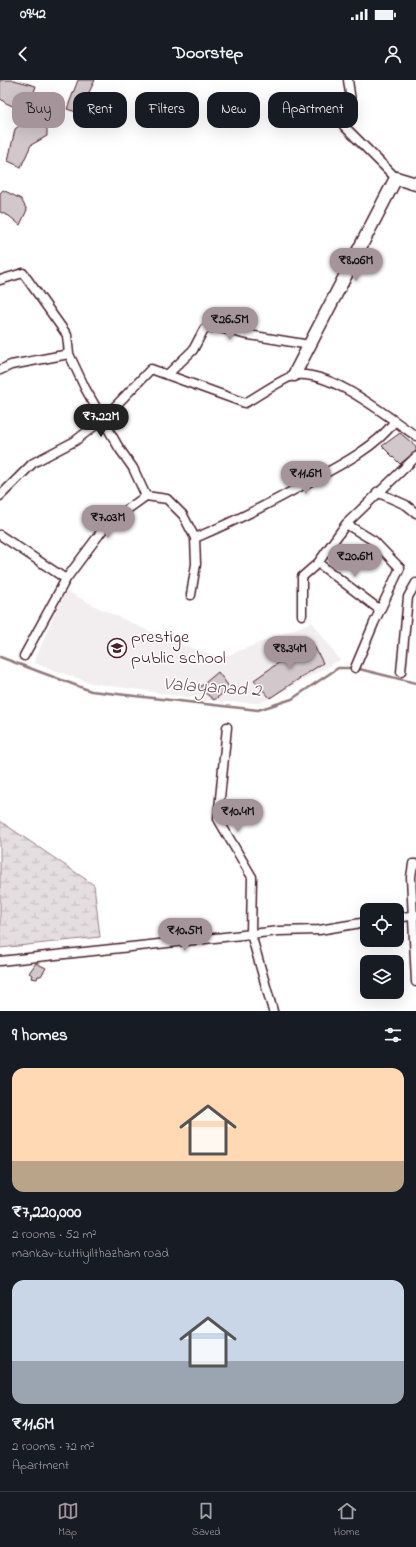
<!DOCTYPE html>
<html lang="en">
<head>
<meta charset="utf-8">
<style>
  body { margin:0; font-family:"Indie Flower",sans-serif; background:#20242c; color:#f1f3f6; height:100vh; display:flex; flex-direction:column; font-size:15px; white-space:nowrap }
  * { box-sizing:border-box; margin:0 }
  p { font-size:13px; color:#9ea1a6 }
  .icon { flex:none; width:22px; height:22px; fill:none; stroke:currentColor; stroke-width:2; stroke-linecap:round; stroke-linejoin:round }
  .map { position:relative; height:931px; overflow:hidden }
  .side { display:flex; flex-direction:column; background:#171b24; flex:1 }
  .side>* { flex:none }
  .banner { position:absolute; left:12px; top:12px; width:392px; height:36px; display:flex; gap:8px }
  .controls { position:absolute; left:360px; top:823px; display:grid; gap:8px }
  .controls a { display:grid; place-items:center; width:44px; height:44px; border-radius:8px; background:#171b24; box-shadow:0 4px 16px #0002; font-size:20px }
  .price { position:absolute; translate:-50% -34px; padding:0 9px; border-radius:14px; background:#a6949b; color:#111; font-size:13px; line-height:26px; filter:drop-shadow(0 1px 2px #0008) }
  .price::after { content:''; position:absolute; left:50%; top:24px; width:12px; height:9px; margin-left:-6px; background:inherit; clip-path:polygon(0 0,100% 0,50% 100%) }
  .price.on { background:#222; color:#fff }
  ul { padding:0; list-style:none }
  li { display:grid; align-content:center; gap:8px; height:212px; padding:0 12px }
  li span { display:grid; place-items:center; height:124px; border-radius:12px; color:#555 }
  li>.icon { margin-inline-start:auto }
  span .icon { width:72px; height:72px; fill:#fffc; stroke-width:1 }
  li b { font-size:17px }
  h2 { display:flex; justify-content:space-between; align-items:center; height:48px; padding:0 12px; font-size:17px }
  .chip { padding:0 14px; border-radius:12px; background:#171b24; box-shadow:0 4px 16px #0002; font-size:14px; line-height:36px }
  .chip.on { background:#a6949b; color:#111 }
  .status { display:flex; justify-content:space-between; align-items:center; height:28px; padding:0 20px; background:#171b24; direction:ltr }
  .status svg { height:11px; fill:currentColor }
  header { display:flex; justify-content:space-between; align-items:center; height:52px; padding:0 12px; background:#171b24; font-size:18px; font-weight:700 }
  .tab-bar { display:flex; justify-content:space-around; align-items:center; height:56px; border-top:1px solid #363941; background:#171b24; font-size:11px; color:#9ea1a6 }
  .tab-bar a { display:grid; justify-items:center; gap:2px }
  .tab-bar .on { color:#a6949b }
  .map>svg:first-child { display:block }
</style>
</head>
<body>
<div class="status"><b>09:42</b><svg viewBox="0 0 49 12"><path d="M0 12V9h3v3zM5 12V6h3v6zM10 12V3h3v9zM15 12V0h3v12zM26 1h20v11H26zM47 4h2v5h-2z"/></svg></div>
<header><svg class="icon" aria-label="back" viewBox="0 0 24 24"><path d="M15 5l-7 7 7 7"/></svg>Doorstep<svg class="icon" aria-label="person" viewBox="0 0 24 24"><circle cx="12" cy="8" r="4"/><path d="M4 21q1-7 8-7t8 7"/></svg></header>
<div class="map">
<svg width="416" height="931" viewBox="0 0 416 931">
  <defs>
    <pattern id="wetland-marsh" width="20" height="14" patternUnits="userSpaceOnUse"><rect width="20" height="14" fill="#e5dee0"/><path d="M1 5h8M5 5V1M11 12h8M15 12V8" fill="none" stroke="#c6bec0"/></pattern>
  </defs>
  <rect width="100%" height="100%" fill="#fff"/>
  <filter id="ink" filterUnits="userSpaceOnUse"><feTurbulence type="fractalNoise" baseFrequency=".025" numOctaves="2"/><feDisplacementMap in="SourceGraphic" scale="8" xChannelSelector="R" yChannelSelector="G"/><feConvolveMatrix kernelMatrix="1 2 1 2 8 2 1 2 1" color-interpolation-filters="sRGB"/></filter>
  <g filter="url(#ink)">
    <path fill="#f2eeef" d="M67 511 97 527 164 558 221 578 312 542 340 580 261 623 224 622 91 603 34 583 54 535Z"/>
    <path fill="url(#wetland-marsh)" stroke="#987e86" d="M0 741 94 805 100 857 0 868Z"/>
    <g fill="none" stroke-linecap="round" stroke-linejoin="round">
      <path stroke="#91787e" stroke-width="2.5" d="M0 577 91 611 258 630 292 619 338 588H355L416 603"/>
    </g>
    <path fill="#d2c7cb" stroke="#4a1f2b" d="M0 0H14L36 6 27 33 4 22 0 18Z
      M78 0H95L79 33 67 29Z
      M27 33 47 39V56L31 65 21 87 8 81 15 49 26 41Z
      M3 110 21 119 27 130 20 145 9 136 0 132V113Z
      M400 353 416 366V371L400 384 382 366Z
      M311 560 323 583 270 618 254 600Z
      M218 592 230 608 214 620 199 608Z
      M36 883 46 888 41 896H38L37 899 31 898 32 895 29 893Z"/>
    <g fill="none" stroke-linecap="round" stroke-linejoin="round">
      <g stroke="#4a1f2b" stroke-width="11">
        <path id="street" d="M348 0 352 28 344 46 396 98
          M0 200 23 193 67 255 69 274 85 308 119 368 133 388 146 416 167 419 183 435 195 458 196 484 191 515
          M0 290 11 285 69 274
          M167 295 193 270 204 249 216 247 243 254 310 265
          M377 412 406 425 416 433
          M0 416 33 383 75 361 102 340 151 289 245 323C255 318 286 296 296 295 333 291 386 336 416 356
          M346 444 416 377
          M0 455 66 499
          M195 458C233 442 269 424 305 404 333 389 376 368 394 342
          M318 483 380 530
          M302 535V497L318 483 346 444 374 461 400 488 374 543 355 588
          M24 576 66 499 107 444 146 416
          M401 592 408 517 416 503
          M227 647 218 739 252 797 251 854 273 931
          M416 784H413L411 797 416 902
          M397 838 416 835
          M0 881 279 851 319 850 367 842"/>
      </g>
      <g stroke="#4a1f2b" stroke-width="15">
        <path id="secondary" d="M294 295 396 98 416 104"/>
      </g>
      <use href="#street" stroke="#fff" stroke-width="8"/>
      <use href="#secondary" stroke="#fff" stroke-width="12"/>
    </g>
  </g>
  <defs>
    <g id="school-ring" transform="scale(1)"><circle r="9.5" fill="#fff" stroke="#4a1f2b" stroke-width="1.5"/><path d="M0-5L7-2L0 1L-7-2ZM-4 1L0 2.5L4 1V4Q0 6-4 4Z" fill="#4a1f2b"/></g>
  </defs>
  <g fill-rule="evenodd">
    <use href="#school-ring" x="117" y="568"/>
  </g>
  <g text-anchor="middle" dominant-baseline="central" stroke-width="3" stroke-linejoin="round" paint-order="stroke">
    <g font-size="18" fill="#4a1f2b" stroke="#fff" text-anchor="start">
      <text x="131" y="558">prestige<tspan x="131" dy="21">public school</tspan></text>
    </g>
    <g font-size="19" font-style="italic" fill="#74535c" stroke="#fff">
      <text transform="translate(212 608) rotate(4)">Valayanad 2</text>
    </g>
  </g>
</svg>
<div class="controls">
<a><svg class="icon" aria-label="locate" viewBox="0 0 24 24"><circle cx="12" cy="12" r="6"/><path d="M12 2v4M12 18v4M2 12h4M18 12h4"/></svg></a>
<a><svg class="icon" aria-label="layers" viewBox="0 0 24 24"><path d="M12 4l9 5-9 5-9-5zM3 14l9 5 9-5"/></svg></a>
</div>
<b class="price" style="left:356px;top:202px">₹8.06M</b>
<b class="price" style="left:230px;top:261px">₹26.5M</b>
<b class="price on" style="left:101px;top:358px">₹7.22M</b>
<b class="price" style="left:306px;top:415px">₹11.6M</b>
<b class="price" style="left:108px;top:459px">₹7.03M</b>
<b class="price" style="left:355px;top:498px">₹20.6M</b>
<b class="price" style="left:290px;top:590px">₹8.34M</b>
<b class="price" style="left:238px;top:753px">₹10.4M</b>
<b class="price" style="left:185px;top:872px">₹10.5M</b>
<div class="banner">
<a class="chip on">Buy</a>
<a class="chip">Rent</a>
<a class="chip">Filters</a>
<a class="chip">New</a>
<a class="chip">Apartment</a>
</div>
</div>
<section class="side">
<h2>9 homes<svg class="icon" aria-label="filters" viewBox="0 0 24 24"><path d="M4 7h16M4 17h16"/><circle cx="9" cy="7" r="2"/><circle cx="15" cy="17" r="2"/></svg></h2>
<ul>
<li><span style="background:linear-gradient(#ffd9b3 75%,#b9a48a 0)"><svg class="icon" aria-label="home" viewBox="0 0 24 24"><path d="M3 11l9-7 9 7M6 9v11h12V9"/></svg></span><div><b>₹7,220,000</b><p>2 rooms · 52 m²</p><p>mankav-kuttiyilthazham road</p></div></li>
<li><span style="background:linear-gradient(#c9d6e8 65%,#9aa5b1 0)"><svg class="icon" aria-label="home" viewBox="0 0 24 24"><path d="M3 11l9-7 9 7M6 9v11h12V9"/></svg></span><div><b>₹11.6M</b><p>2 rooms · 72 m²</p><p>Apartment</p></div></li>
</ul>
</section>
<nav class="tab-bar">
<a class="on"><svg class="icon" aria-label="map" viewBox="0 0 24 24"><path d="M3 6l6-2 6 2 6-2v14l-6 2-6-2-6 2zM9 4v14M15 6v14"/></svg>Map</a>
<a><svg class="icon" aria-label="saved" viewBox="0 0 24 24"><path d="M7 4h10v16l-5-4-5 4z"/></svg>Saved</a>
<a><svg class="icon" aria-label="home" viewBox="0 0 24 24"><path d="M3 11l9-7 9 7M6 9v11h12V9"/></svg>Home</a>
</nav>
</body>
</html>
